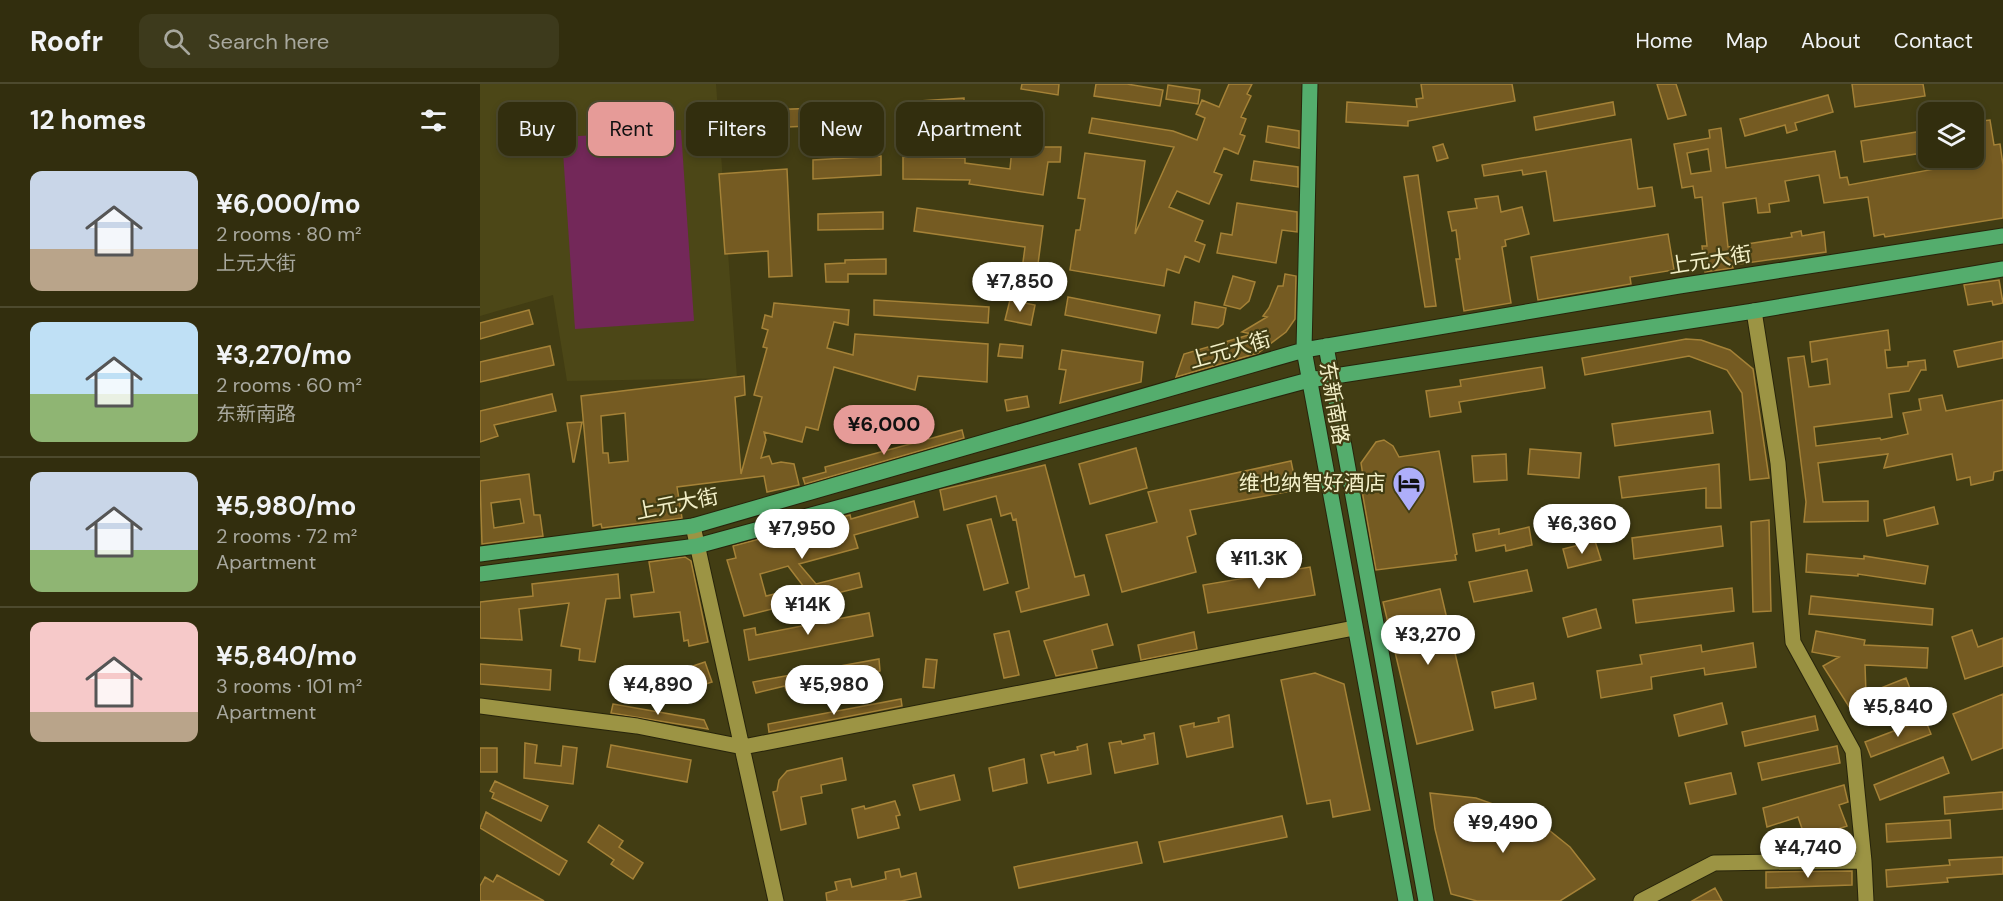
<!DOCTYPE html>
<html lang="en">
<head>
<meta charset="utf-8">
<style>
  body { margin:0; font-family:"DM Sans","Noto Sans SC",sans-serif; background:#3d3a1c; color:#f1f3f6; height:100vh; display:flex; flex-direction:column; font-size:22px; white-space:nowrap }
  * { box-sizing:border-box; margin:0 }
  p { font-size:20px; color:#a8a89e }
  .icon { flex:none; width:33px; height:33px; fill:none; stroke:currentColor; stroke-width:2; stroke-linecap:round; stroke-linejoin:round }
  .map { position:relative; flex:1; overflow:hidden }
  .side { display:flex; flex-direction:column; background:#322e0e; width:480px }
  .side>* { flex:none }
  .banner { position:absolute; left:18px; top:18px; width:570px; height:54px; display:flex; gap:12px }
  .tools { position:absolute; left:1438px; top:18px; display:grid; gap:12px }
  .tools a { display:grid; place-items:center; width:66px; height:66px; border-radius:12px; background:#322e0e; box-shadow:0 3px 9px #0003,0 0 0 2px #4d4a2e; font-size:30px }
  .price { position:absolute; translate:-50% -51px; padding:0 14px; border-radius:21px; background:#fff; color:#222; font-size:20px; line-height:39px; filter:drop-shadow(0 2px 3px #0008) }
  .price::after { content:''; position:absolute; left:50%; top:36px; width:18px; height:14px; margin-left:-9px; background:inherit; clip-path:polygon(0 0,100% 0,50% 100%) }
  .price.selected { background:#e69b98; color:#111 }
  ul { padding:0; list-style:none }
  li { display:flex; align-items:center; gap:18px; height:150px; padding:0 30px }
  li+li { border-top:2px solid #4d4a2e }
  li span { display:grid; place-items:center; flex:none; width:168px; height:120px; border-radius:12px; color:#555 }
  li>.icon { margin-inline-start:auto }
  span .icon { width:72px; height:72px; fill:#fffc; stroke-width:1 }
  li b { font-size:26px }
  h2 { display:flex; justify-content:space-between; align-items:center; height:72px; padding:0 30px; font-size:26px }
  .pill { padding:0 21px; border-radius:12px; background:#322e0e; box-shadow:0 3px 9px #0003,0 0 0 2px #4d4a2e; font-size:21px; line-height:54px }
  .pill.selected { background:#e69b98; color:#111 }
  header { display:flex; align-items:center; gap:36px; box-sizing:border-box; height:84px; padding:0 30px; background:#322e0e; border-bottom:2px solid #4d4a2e }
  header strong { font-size:28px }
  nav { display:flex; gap:33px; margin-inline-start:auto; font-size:21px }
  .search { width:420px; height:54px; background:#3d3a1c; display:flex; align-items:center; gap:15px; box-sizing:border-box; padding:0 21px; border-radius:12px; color:#a8a89e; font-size:22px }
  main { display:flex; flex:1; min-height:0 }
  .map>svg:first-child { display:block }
</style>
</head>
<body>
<header>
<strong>Roofr</strong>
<div class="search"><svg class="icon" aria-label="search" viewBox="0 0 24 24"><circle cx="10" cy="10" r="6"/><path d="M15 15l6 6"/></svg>Search here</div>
<nav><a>Home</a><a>Map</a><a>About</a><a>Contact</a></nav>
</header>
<main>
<section class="side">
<h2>12 homes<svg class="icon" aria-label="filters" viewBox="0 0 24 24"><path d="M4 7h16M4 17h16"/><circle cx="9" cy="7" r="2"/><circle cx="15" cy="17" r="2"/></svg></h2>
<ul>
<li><span style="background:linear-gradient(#c9d6e8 65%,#b9a48a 0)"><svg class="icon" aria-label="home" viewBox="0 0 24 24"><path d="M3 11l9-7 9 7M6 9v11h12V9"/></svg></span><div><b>¥6,000/mo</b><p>2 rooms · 80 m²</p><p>上元大街</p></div></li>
<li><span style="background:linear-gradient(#bfe0f5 60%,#8fb573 0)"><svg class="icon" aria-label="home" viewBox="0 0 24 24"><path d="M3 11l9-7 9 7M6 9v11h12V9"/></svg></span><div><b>¥3,270/mo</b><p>2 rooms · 60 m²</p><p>东新南路</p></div></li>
<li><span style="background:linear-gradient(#c9d6e8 65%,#8fb573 0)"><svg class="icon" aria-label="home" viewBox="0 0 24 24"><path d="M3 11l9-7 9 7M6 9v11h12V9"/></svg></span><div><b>¥5,980/mo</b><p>2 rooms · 72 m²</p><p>Apartment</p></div></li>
<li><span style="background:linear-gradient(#f6c9c9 75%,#b9a48a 0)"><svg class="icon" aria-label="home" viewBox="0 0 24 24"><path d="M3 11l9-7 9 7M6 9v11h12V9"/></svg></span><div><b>¥5,840/mo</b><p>3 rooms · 101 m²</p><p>Apartment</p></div></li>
</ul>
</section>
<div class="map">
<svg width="1523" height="817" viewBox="0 0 1523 817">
  <rect width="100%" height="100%" fill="#423d13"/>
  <path fill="#4c4717" d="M0 0H236L257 294 87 297 73 211 0 232Z"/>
  <path fill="#732859" d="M201 46 214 237 95 245 82 53Z"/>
  <path fill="#755b22" stroke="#a58237" stroke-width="1.5" fill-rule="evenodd" d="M542 0H579L578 11 541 5Z
    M616 0H647L683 6 680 22 614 12Z
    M749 0H772L767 10 771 12 761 33 766 35 760 50 765 52 758 70 744 64 734 88 742 91 729 120 697 107 689 123 723 137 715 157 725 161 719 178 705 172 699 189 687 185 684 202 590 186 596 146H600L605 115 598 114 605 69 665 77 655 150 694 63 609 49 612 34 693 47 717 56 725 34 716 30 722 16 739 23Z
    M941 0H1032L1035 17 928 37V42L866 38 867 18 937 23 936 15 943 14Z
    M1177 0H1196L1206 31 1188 35Z
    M1372 0H1443L1445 12 1375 23Z
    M688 1 720 6 718 20 686 15Z
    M1348 11 1353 28 1315 39 1317 46 1307 49 1305 41 1265 52 1260 35Z
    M484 14V20L515 25 513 35 563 44 562 63H581L580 78H568L563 111 489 100 490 96 423 95V73L485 74V79L530 85 533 54 503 47 504 40 489 37 490 34 425 38 424 18Z
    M1133 18 1135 31 1056 46 1054 33Z
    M393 22V39L286 44 285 26Z
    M1510 36 1514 61 1520 60 1523 81V134L1405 153 1404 150 1394 152 1388 113 1344 119 1339 91 1305 97 1309 117 1289 120 1290 128 1278 129 1276 114 1243 119 1248 163 1312 153 1311 149 1321 147 1322 152 1344 148 1346 168 1252 181 1253 184 1225 188 1222 162H1227L1222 113 1215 114 1213 102 1202 104 1194 60 1230 54 1229 46 1241 44 1246 84 1355 67 1360 94 1367 93 1369 101 1460 84 1458 74H1494V38ZM1228 65 1231 87 1211 90 1207 69Z
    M788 42 819 47V64L786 58Z
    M1449 46V68L1384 78 1381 57Z
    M1151 55 1158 105 1172 103 1175 122 1074 137 1066 87 1043 91 1042 86 1004 92 1002 81Z
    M963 60 968 74 957 77 953 63Z
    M401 72V91L333 95V76Z
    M774 77 818 83V103L771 96Z
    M307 85 312 192 289 193 288 167 245 170 239 90Z
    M938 91 956 222 945 223 924 93Z
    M1018 112 1021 128 1042 123 1049 150 1025 156 1026 162 1022 163 1031 219 984 227 976 175H980L976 146 972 147 968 128 997 124 995 115Z
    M757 119 817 128V148L802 146 796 179 737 169 741 149 752 151Z
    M437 124 563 142 556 195 541 193 545 163 434 147Z
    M403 128V145L338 146V130Z
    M1188 150 1194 186 1150 193 1151 200 1058 216 1051 173Z
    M406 175V190H368V198H346L345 180 365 179V176Z
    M805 190 816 192 815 235 806 248 778 269 696 293 704 270 772 250 762 248 787 233 783 232 789 224 798 202H803Z
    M753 192 775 198 769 217 760 225 744 221Z
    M1519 196 1523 219 1513 221 1512 217 1488 221 1484 201Z
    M588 213 680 231 676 249 585 231Z
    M394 216 509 223 508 239 394 231Z
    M530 216 555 221 551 241 525 236Z
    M715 218 746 224 743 240 738 244 712 240Z
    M294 219 369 226 368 241 354 238 347 264 373 271 375 250 508 260 507 298 438 292 435 306 354 283 338 346 326 343 322 358 284 348 286 356 281 374 289 372 292 380 301 378 314 380 319 401 287 408 284 392 197 403 202 434 122 444 121 440 113 442 101 312 264 292 265 311 255 313 261 390 282 313 274 311 287 264 283 263 288 246 282 244 285 231 292 233ZM145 329 148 377 129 379 128 369H123L121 332Z
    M49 226 53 240 0 255V239Z
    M1408 246 1410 266H1405L1407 284 1428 282V278L1445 276 1446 286H1441L1429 307 1409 310 1412 333 1334 343 1336 362 1400 354 1401 356 1428 350 1423 329 1441 326 1439 315 1462 311 1466 327 1523 316V386L1514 388 1513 396 1491 401 1490 393 1477 396 1472 370 1404 384 1408 370 1338 379 1343 418 1388 417V437L1324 438 1326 418 1308 274 1324 272 1329 303 1350 300 1347 275 1332 278 1330 258Z
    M1206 255 1221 256 1250 266 1273 285 1289 394 1270 396 1262 309 1247 286 1209 272 1105 291 1102 274Z
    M1523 257V274L1478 283 1474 267Z
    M520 260 543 262 542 274 518 272Z
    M70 262 74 281 0 298V278Z
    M582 266 663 278 661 298 580 319 586 286 579 285Z
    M1062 283 1065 304 979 318 981 328 950 333 946 307 981 302 980 296Z
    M72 310 76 327 14 341 18 352 0 358V327Z
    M547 312 549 323 527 327 525 316Z
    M1230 327 1233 349 1135 362 1132 340Z
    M102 338 94 378H93L87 339Z
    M482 346 484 354 325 400 323 394 346 388 345 383Z
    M904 356 913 362 919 373 959 367 977 470 975 471 976 476 896 486 881 401 883 392 881 379 896 358Z
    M656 364 667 404 610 420 599 380Z
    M1050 365 1101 369 1099 394 1048 390Z
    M1026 370 1027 396 994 398 992 372Z
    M811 377 817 406 710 426 716 450 707 453 716 488 642 508 626 451 677 438 668 408Z
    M1239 380 1241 424H1226V404L1142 414 1139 393Z
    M565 381 595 493 604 491 609 511 541 528 536 508 549 504 536 435 533 436 531 429 521 432 516 412 464 426 460 406Z
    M49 390 54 431H60L63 452 2 460 0 397ZM40 415 44 439 14 444 11 419Z
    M434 417 438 433 374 451 378 464 319 480 336 500 379 489 382 503 264 532 247 476 256 474 253 462 370 431 371 435ZM308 482 324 503 286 512 280 490Z
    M1454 423 1458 440 1407 452 1404 436Z
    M511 435 528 499 504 506 487 441Z
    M1289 436 1291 527 1273 528 1271 438Z
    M1241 442 1243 462 1154 475 1152 454Z
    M1049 443 1052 461 1026 467 1025 461 996 467 993 450 1019 445V450Z
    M1115 457 1121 476 1088 484 1083 465Z
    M1327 470 1384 475V472L1448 482 1445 500 1378 490V492L1326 488Z
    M205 473 211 477 228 558 209 562 208 556 204 557 200 528 154 533 151 511 174 508 169 478Z
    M830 483 835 511 728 529 723 501Z
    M1047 486 1052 507 994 518 989 498Z
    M138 490 140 514 126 515 115 578 99 576 100 565 81 562 89 519 39 525 42 556 0 554V518L53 512 52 500Z
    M1252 504 1254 527 1156 539 1153 516Z
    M960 505 993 646 937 660 903 518Z
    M1331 512 1453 525 1452 541 1329 530Z
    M1116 525 1121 544 1088 553 1083 534Z
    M389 529 393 552 269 576 264 546 275 544 276 551Z
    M627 540 633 561 612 566 617 584 576 592 564 557Z
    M1492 546 1498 563 1523 554V582L1485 595 1472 553Z
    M529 547 539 591 524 594 514 550Z
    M1336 547 1385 556 1384 561 1448 564 1447 584 1385 581 1386 610 1426 594 1432 610 1399 623 1397 617 1375 632 1343 582 1359 573 1332 568Z
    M714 548 717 565 661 576 658 561Z
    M1273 559 1276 583 1225 591 1224 584 1171 593 1172 605 1121 614 1117 587 1162 580 1160 571 1221 561 1222 568Z
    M399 575 400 587 306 606 305 602 276 609 273 598Z
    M446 575 457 576 454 604 443 603Z
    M225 578 232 598 201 608 195 588Z
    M0 580 71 586 70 606 0 600Z
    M835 589 864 600 890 726 853 733 850 716 827 720 801 596Z
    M1053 599 1056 615 1015 624 1012 608Z
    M1523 610V664L1492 676 1473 630Z
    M421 615 422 622 289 648 288 640Z
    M1242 619 1247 640 1199 652 1194 631Z
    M133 620 224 636 228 645 131 629Z
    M749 631 753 663 707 673 700 642 714 639V643L739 638 738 634Z
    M1335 632 1338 646 1265 662 1262 648Z
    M1445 635 1451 650 1391 673 1385 658Z
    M674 649 678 680 635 689 629 659 641 657 642 660 665 655 664 651Z
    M45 659 57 661 55 679 81 682 83 662 97 664 93 700 44 694Z
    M607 660 611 690 568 699 561 671 574 668 575 671 598 666 597 663Z
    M131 661 211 676 207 698 127 683Z
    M1357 662 1360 679 1282 696 1278 679Z
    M0 664H17V688H0Z
    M1463 673 1469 689 1400 716 1394 701Z
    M362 674 366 696 341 701 342 709 321 713 326 740 301 746 293 708 297 707 299 696 307 687Z
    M544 675 547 699 513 707 509 684Z
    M1251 689 1256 710 1210 720 1205 699Z
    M474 691 480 716 440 726 433 701Z
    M15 697 68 722 61 737 12 714 14 709 10 707Z
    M1364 701 1368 718 1359 721 1367 742 1326 756 1318 733 1287 743 1283 724Z
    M1523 708V725L1465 730 1464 713Z
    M950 709 996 714 1055 735 1090 763 1115 795 1080 817H997L971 810 955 745Z
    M415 717 420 731 416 732 419 744 378 754 372 725 384 722 385 725Z
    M6 728 87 777 79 791 0 744Z
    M802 732 807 753 684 778 679 758Z
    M1470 736 1471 754 1407 758 1406 740Z
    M119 741 143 757 139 763 163 779 153 795 131 780 134 776 108 758Z
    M657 758 662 779 539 804 534 783Z
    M1523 773V790L1467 794 1468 798 1407 803 1406 786 1470 781 1469 776Z
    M419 785 421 793 436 789 441 813 421 817H347L346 809 357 806 355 798 370 795 372 803 406 795 405 788Z
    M1372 787V801L1286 804V788Z
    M17 791 64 817H0V802L5 793 13 798Z
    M1235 804 1242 817H1212Z"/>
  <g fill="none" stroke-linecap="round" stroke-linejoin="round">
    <g stroke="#27240b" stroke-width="17">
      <path id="minor" d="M1274 227 1298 379 1313 558 1373 667 1384 777
        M213 442 296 817
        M0 622 157 642 263 663 874 544
        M1161 817 1234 779 1384 777 1386 817"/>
    </g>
    <g stroke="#27240b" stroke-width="17">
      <path id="major" d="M830 0 824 266 926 817
        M846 262 946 817
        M0 470 213 442 824 266 1199 202 1523 152
        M0 490 217 462 829 296 1274 227 1523 185"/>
    </g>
    <use href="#minor" stroke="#9c9444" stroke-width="15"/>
    <use href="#major" stroke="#54ad6d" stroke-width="15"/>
  </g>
  <defs>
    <g id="hotel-pin" transform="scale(1.725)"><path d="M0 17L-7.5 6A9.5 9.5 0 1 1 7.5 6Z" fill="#aeaefa" stroke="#423d13"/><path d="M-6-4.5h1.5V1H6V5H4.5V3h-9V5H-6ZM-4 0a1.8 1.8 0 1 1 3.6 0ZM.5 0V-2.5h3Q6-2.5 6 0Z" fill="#111"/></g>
  </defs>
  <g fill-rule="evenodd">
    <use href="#hotel-pin" x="929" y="399"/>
  </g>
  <g text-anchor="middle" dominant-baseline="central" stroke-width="4.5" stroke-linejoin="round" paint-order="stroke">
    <g font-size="21" fill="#f3f0c9" stroke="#423d13">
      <text transform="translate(1230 176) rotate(-9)">上元大街</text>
      <text transform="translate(750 266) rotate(-16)">上元大街</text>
      <text transform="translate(854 319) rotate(80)">东新南路</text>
      <text transform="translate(197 420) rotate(-11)">上元大街</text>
    </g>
    <g font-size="21" fill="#f3f0c9" stroke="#423d13" text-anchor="end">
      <text x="906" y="399">维也纳智好酒店</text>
    </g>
  </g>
</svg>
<div class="tools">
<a><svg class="icon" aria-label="layers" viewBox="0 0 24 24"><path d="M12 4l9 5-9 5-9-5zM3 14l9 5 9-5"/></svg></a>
</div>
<b class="price" style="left:540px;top:229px">¥7,850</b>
<b class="price selected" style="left:404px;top:372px">¥6,000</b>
<b class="price" style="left:1102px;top:471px">¥6,360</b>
<b class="price" style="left:322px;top:476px">¥7,950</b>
<b class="price" style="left:779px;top:506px">¥11.3K</b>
<b class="price" style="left:328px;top:552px">¥14K</b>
<b class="price" style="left:948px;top:582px">¥3,270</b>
<b class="price" style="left:178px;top:632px">¥4,890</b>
<b class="price" style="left:354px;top:632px">¥5,980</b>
<b class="price" style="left:1418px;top:654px">¥5,840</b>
<b class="price" style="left:1023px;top:770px">¥9,490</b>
<b class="price" style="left:1328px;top:795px">¥4,740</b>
<div class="banner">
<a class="pill">Buy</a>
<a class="pill selected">Rent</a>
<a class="pill">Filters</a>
<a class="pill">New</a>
<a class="pill">Apartment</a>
</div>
</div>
</main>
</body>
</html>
